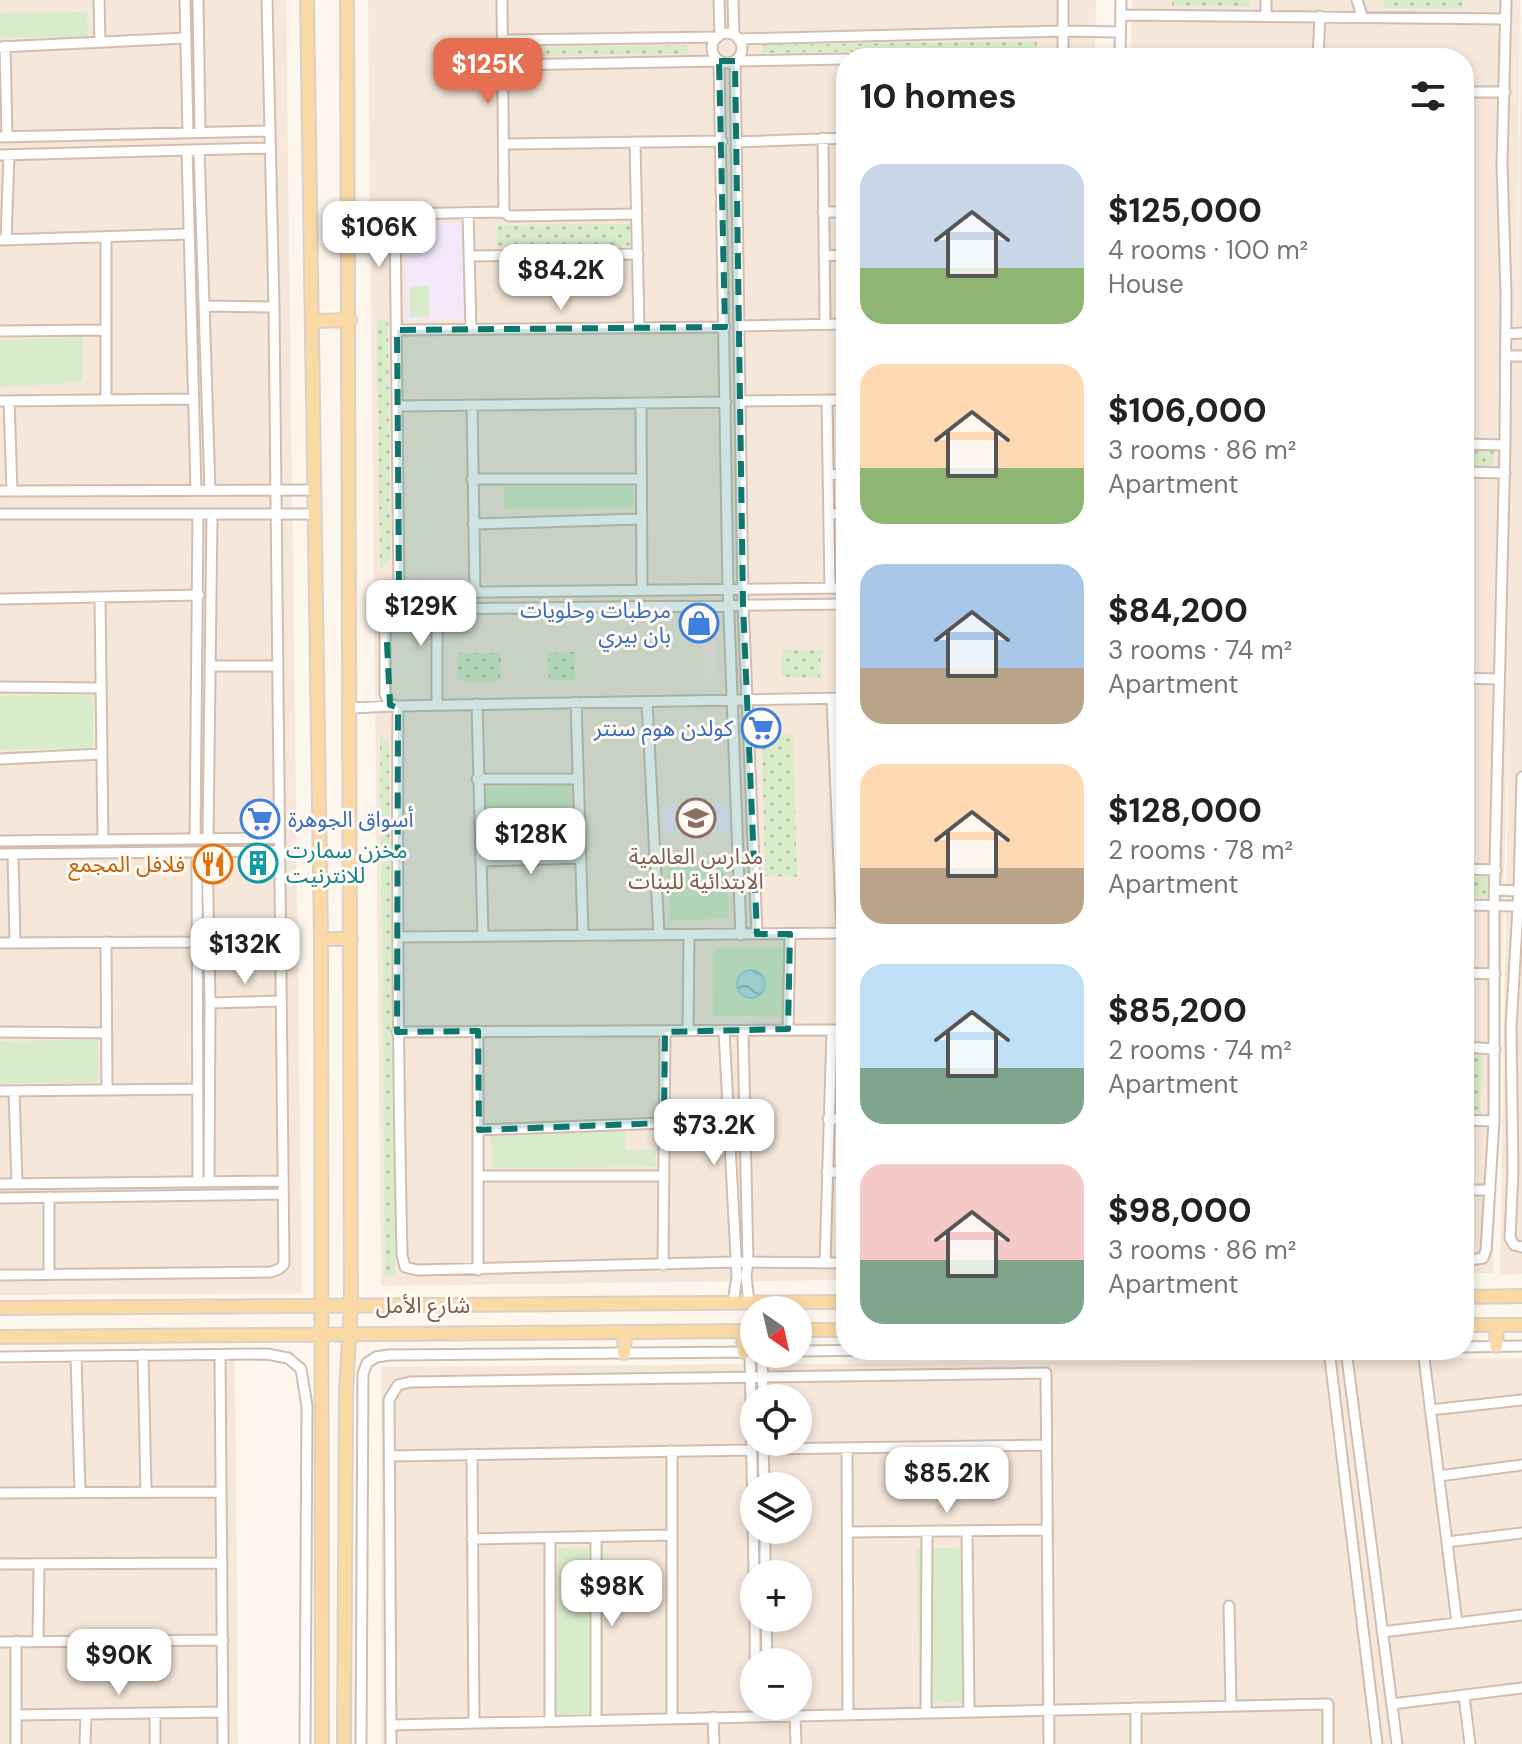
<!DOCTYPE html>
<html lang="en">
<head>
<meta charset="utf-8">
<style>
  body { margin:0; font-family:"DM Sans","Noto Sans Arabic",sans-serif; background:#f6f6f6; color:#222; height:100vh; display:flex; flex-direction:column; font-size:30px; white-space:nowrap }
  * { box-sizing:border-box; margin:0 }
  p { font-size:26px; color:#767676 }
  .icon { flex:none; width:44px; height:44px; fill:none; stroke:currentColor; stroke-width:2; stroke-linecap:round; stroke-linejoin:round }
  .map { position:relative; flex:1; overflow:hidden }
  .panel { position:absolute; left:836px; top:48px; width:638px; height:1312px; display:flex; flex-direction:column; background:#fff; border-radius:32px; box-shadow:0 4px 12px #0003 }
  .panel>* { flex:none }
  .needle { width:52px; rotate:146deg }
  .fabs { position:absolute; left:740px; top:1296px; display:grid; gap:16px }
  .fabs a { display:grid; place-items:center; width:72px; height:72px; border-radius:50%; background:#fff; box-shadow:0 4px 12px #0003; font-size:40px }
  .price { position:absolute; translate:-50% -68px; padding:0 18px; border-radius:16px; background:#fff; color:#222; font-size:26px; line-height:52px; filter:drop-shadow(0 2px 4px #0008) }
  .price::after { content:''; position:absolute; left:50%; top:48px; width:24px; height:18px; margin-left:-12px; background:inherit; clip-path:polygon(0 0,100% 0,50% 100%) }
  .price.on { background:#e76f51; color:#fff }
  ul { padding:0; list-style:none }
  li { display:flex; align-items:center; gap:24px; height:200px; padding:0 24px }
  li span { display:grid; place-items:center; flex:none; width:224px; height:160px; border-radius:24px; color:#555 }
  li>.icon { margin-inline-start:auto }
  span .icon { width:96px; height:96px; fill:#fffc; stroke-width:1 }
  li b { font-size:34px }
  h2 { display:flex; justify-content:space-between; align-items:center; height:96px; padding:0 24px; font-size:34px }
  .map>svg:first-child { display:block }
</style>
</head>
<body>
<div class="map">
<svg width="1522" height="1744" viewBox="0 0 1522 1744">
  <defs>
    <pattern id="grass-dots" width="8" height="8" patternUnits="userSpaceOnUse" patternTransform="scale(2)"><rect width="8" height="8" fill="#d8ecc9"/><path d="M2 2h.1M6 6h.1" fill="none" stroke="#b4c2a5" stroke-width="1.8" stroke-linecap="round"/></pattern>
    <pattern id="water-waves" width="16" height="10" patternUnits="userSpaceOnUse" patternTransform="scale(2)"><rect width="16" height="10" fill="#bfe3e8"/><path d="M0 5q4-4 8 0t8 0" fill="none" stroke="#a0bbbe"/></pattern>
  </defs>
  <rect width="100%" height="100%" fill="#fdf6ec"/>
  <path fill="#f5e8da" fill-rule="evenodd" d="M0 0H286L302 1294 0 1295Z
    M368 0H1096L1095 58H846V1280L381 1286Z
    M1132 0H1520L1516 358 1522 0V1274L1500 1275 1509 715 1493 1273H1464V58H1131Z
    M1522 1358V1744H381V1367ZM754 1398H798V1442H754ZM754 1486H798V1530H754ZM754 1574H798V1618H754ZM754 1662H798V1706H754Z
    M235 1360 238 1744H0V1365Z"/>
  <path fill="#fde8e0" d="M700 613H715L717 680H703Z
    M262 856V870L208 872V857Z"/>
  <path fill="#f3e8fa" d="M405 223H462L464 319 407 320Z
    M729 803V831L664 833 663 805Z"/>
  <path fill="url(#grass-dots)" d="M1172 0H1250V7L1172 6Z
    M1384 0H1463V9L1384 8Z
    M1037 41V49L762 53V45Z
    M688 45 689 54 531 56V47Z
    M631 224V246L497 247V225Z
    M377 320 388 321 391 559 380 569Z
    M1464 450 1494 451 1493 467 1464 466Z
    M782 649 821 650 820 678 781 677Z
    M574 652 575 680 549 681 548 653Z
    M458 653H501L500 681H458Z
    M380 733 389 744 395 1275 385 1276Z
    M762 733 793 735 797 877 765 876Z
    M1464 877H1488V897L1464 896Z
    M1464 1047H1481L1480 1112 1464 1111Z"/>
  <path fill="#d8ecc9" d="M87 12 88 37 0 38V13Z
    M410 286H429V317H410Z
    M83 337V382L0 387V340Z
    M633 485 634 507 504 509V487Z
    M93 695V749H0V696Z
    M571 785 572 836 540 837V850L487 852 485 788Z
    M726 865 728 918 670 921 668 868Z
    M714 948H785V1016H713Z
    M98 1040V1083H0V1041Z
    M625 1131 626 1150H656V1167L492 1168 491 1132Z
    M972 1547 976 1702 920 1704 916 1549Z
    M558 1548 604 1549 603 1717H557Z"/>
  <path fill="url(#water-waves)" stroke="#a5d3da" stroke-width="2" d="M737 984a14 14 0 1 1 28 0a14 14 0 1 1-28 0Z"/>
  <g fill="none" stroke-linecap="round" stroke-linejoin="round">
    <g stroke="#d1beb0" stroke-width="13">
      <path id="minor" d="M99 0 100 42
        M185 0 188 133
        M198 0 200 132
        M502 0 504 212
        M719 0 720 35
        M733 0 734 35
        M1063 0V58
        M1357 0 1362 16
        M1121 15 1506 19
        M1266 15V0
        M712 48a15 15 0 1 1 30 0a15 15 0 1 1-30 0Z
        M738 39 1063 31 1119 32
        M504 40 718 37
        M5 46 7 137
        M0 47 186 38
        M976 58H1091
        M1120 58 1121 0
        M1318 58 1320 16
        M504 65 719 61 728 589 741 935
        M1475 92H1505
        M0 137 270 131
        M823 138 825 324
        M635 142 639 327
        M737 142 846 138
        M505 144 722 141
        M187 150 196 490
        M199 150 210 490
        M0 155 270 148
        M823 212H846
        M468 213 471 330
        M0 240 189 234
        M6 240 9 155
        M469 256 638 254
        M824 256 846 255
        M204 306 274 307
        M740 326 846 324
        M397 330 725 327
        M0 331 106 330
        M1506 334 1522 333
        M1506 356H1522
        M106 400V237
        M827 400 830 588
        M0 401 194 399
        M9 401 12 491
        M741 401 846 400
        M641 403 642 589
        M472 405 475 591
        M399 406 726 402
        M1464 444 1505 445
        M1464 472 1505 473
        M828 475 846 474
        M472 479H641
        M0 491 314 490
        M0 514H315
        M829 514H846
        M473 524 641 519
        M846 588 392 593 387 596 385 601V694L390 705 398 706 846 698
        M399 593 395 214 504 212 509 216 637 214
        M100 598 103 840
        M0 599 199 595
        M438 609 846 604
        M210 666H276
        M1464 678 1498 679
        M0 687 101 688
        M832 699 842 933
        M576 702 583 934
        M647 702 659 935
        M437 704V592
        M477 704 483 935
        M398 706C397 889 398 1072 402 1255L405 1267 417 1270 735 1262 846 1263
        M351 708 394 706
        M0 759 102 754
        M1522 777 1519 891 1511 1028 1513 1171 1510 1238 1514 1245 1522 1247
        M477 779H577
        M195 839 198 514
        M208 839 212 514
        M0 841 278 838
        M197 852 198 1182
        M207 852 210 1003 209 1181
        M0 854 278 851
        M13 854 15 943
        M481 861 581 858
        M1464 869 1496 870
        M1495 890 1519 891
        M1464 905 1518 906
        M757 934 743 604 735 61 846 59
        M399 937 846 933
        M106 942 107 1090
        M0 943 198 942
        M1464 973 1495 974
        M210 1003 280 1001
        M788 1029 790 934
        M688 1031 689 935
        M724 1031 737 1276 733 1303
        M743 1031 748 1263 746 1276 749 1303
        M0 1032 107 1033
        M397 1032 846 1030
        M1464 1047 1495 1049
        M0 1091 198 1089
        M14 1091 17 1184
        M828 1119H846
        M1464 1120 1494 1121
        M479 1130 664 1123
        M827 1172H846
        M479 1176H662
        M0 1184 283 1181
        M1464 1190H1490
        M0 1198 283 1194
        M1464 1261 1483 1258 1486 1250 1494 1121V906L1505 445 1506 294 1502 164 1506 0
        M825 1263 832 1031
        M663 1265 665 1032
        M478 1270V1031
        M49 1274V1197
        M0 1275 271 1272 279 1269 284 1264 274 307 267 0
        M1464 1347 1522 1346
        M1329 1350 1377 1744
        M1346 1350 1397 1744
        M1423 1350 1457 1623
        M798 1351 874 1350
        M750 1352 754 1574
        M762 1354 763 1398
        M143 1355 146 1492
        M220 1355 223 1744
        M76 1356 80 1492
        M0 1357 267 1354 288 1358 301 1369 307 1406 305 1744
        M1430 1410 1522 1400
        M763 1442 764 1486
        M847 1448 848 1714
        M763 1449 1046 1445
        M672 1451V1718
        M472 1454 474 1723
        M389 1456 752 1450
        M1439 1476 1522 1465
        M0 1493 221 1492
        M765 1530V1574
        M967 1531 969 1712
        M848 1532 1047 1530
        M596 1537V1720
        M472 1539 671 1535
        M1447 1542 1522 1533
        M0 1564 222 1563
        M1229 1606 1231 1706
        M755 1618V1662
        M766 1618 767 1662
        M1382 1632 1522 1615
        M38 1641 39 1564
        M0 1642 223 1640
        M1464 1696 1470 1744
        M1392 1704 1522 1688
        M1136 1708V1744
        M155 1713V1744
        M926 1713 927 1531
        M16 1715 223 1712
        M795 1716 796 1744
        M713 1717 714 1744
        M550 1721V1538
        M391 1725 1328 1704V1744
        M16 1744V1641
        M85 1744 86 1714
        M361 1744 363 1374 367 1363 376 1357 389 1355 754 1352
        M391 1744 389 1400 398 1385 410 1382 1046 1373 1049 1744"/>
    </g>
    <g stroke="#dad1cd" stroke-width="16">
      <path id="major" d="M307 0 321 939 322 1744
        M312 321 350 320
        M321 939H351
        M1464 1297 1522 1296
        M0 1308 846 1302
        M1464 1325H1522
        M798 1330H846
        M743 1331 744 1352
        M0 1337 754 1331
        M1496 1346 1497 1325
        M624 1353 625 1332
        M344 1744 346 1389 351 1306 347 0"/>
    </g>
    <use href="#minor" stroke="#fff" stroke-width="9"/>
    <use href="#major" stroke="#fbd9a5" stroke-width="12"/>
  </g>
  <path fill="#0f766e" fill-opacity="0.2" stroke="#0f766e" stroke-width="6" stroke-dasharray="16 10" stroke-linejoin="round" d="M719 61H735L743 604 757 934H790L788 1029 665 1032 664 1123 479 1130 478 1031 397 1032 398 708 390 705 385 601 399 590 397 330 725 327Z"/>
  <defs>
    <g id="shop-ring" transform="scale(2)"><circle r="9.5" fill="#fffaf3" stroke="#3f7fe0" stroke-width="1.5"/><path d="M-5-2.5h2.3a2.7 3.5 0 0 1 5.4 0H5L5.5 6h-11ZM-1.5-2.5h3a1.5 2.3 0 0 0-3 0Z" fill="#3f7fe0"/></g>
    <g id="supermarket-ring" transform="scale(2)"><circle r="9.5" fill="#fffaf3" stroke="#3f7fe0" stroke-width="1.5"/><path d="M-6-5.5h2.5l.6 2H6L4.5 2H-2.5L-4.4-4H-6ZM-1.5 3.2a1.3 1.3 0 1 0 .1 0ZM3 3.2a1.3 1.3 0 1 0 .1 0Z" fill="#3f7fe0"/></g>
    <g id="school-ring" transform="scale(2)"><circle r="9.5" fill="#fffaf3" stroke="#8d6e63" stroke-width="1.5"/><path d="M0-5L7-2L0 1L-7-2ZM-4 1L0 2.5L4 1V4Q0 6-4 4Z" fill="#8d6e63"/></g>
    <g id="building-ring" transform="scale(2)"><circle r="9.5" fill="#fffaf3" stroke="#0f9aa8" stroke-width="1.5"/><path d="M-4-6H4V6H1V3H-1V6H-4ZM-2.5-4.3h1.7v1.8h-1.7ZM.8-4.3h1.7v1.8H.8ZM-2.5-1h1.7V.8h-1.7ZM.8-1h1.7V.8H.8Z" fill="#0f9aa8"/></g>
    <g id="restaurant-ring" transform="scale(2)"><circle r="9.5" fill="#fffaf3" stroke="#e8710a" stroke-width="1.5"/><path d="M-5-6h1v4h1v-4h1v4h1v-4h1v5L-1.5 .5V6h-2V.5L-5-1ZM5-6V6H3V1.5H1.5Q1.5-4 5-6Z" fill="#e8710a"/></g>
  </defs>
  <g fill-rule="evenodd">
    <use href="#shop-ring" x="699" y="623"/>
    <use href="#supermarket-ring" x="761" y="728"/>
    <use href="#school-ring" x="696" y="818"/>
    <use href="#supermarket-ring" x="260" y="819"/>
    <use href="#building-ring" x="258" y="863"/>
    <use href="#restaurant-ring" x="213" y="864"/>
  </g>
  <g text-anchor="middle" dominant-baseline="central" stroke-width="6" stroke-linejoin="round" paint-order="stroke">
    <g font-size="22" fill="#366cbe" stroke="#fffaf3" text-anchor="end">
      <text x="671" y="610">مرطبات وحلويات<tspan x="671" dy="25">بان بيري</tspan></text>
      <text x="733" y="728">كولدن هوم سنتر</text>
      <text x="288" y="819" text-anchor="start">أسواق الجوهرة</text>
    </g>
    <g font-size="22" fill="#0d838f" stroke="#fffaf3" text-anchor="start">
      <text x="286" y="850">مخزن سمارت<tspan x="286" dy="25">للانترنيت</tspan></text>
    </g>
    <g font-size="22" fill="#785e54" stroke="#fffaf3">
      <text x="696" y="856">مدارس العالمية<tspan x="696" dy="25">الابتدائية للبنات</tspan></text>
    </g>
    <g font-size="22" fill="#c56008" stroke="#fffaf3" text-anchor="end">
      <text x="185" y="864">فلافل المجمع</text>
    </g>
    <g font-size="22" fill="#7a5c4d" stroke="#fffaf3">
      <text x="423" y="1305">شارع الأمل</text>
    </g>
  </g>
</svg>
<div class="fabs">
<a><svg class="needle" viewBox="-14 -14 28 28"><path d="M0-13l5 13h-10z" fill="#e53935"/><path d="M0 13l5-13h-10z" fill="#767676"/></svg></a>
<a><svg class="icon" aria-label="locate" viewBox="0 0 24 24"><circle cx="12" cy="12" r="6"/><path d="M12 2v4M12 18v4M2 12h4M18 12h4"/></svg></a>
<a><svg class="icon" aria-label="layers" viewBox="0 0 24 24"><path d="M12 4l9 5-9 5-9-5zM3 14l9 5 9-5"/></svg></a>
<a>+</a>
<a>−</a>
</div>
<b class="price on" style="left:488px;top:106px">$125K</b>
<b class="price" style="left:379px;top:269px">$106K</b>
<b class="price" style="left:561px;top:312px">$84.2K</b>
<b class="price" style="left:421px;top:648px">$129K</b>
<b class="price" style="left:531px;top:876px">$128K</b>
<b class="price" style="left:245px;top:986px">$132K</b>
<b class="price" style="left:714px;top:1167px">$73.2K</b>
<b class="price" style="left:947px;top:1515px">$85.2K</b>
<b class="price" style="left:612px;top:1628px">$98K</b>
<b class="price" style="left:119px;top:1697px">$90K</b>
<section class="panel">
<h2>10 homes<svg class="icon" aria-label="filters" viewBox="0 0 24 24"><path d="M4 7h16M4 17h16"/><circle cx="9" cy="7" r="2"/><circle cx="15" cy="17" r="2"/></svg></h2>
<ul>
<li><span style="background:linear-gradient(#c9d6e8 65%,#8fb573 0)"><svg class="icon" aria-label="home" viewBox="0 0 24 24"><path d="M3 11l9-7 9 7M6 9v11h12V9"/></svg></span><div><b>$125,000</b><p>4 rooms · 100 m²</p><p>House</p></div></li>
<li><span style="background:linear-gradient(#ffd9b3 65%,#8fb573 0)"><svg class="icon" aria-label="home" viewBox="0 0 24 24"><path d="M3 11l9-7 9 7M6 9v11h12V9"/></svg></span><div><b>$106,000</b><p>3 rooms · 86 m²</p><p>Apartment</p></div></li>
<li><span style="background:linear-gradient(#a9c7e8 65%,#b9a48a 0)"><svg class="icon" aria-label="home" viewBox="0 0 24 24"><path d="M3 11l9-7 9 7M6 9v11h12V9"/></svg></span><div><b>$84,200</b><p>3 rooms · 74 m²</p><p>Apartment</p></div></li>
<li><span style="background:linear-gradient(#ffd9b3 65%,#b9a48a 0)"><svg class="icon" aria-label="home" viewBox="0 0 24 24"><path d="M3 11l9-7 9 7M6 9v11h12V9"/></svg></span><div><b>$128,000</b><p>2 rooms · 78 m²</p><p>Apartment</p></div></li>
<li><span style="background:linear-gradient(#bfe0f5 65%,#7fa58c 0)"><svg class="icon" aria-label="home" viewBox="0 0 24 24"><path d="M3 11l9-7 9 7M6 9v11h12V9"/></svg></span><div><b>$85,200</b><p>2 rooms · 74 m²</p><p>Apartment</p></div></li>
<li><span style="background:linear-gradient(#f6c9c9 60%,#7fa58c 0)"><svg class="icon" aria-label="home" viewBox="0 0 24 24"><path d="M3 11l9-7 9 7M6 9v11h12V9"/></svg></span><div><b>$98,000</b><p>3 rooms · 86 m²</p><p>Apartment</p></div></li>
</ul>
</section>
</div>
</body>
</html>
